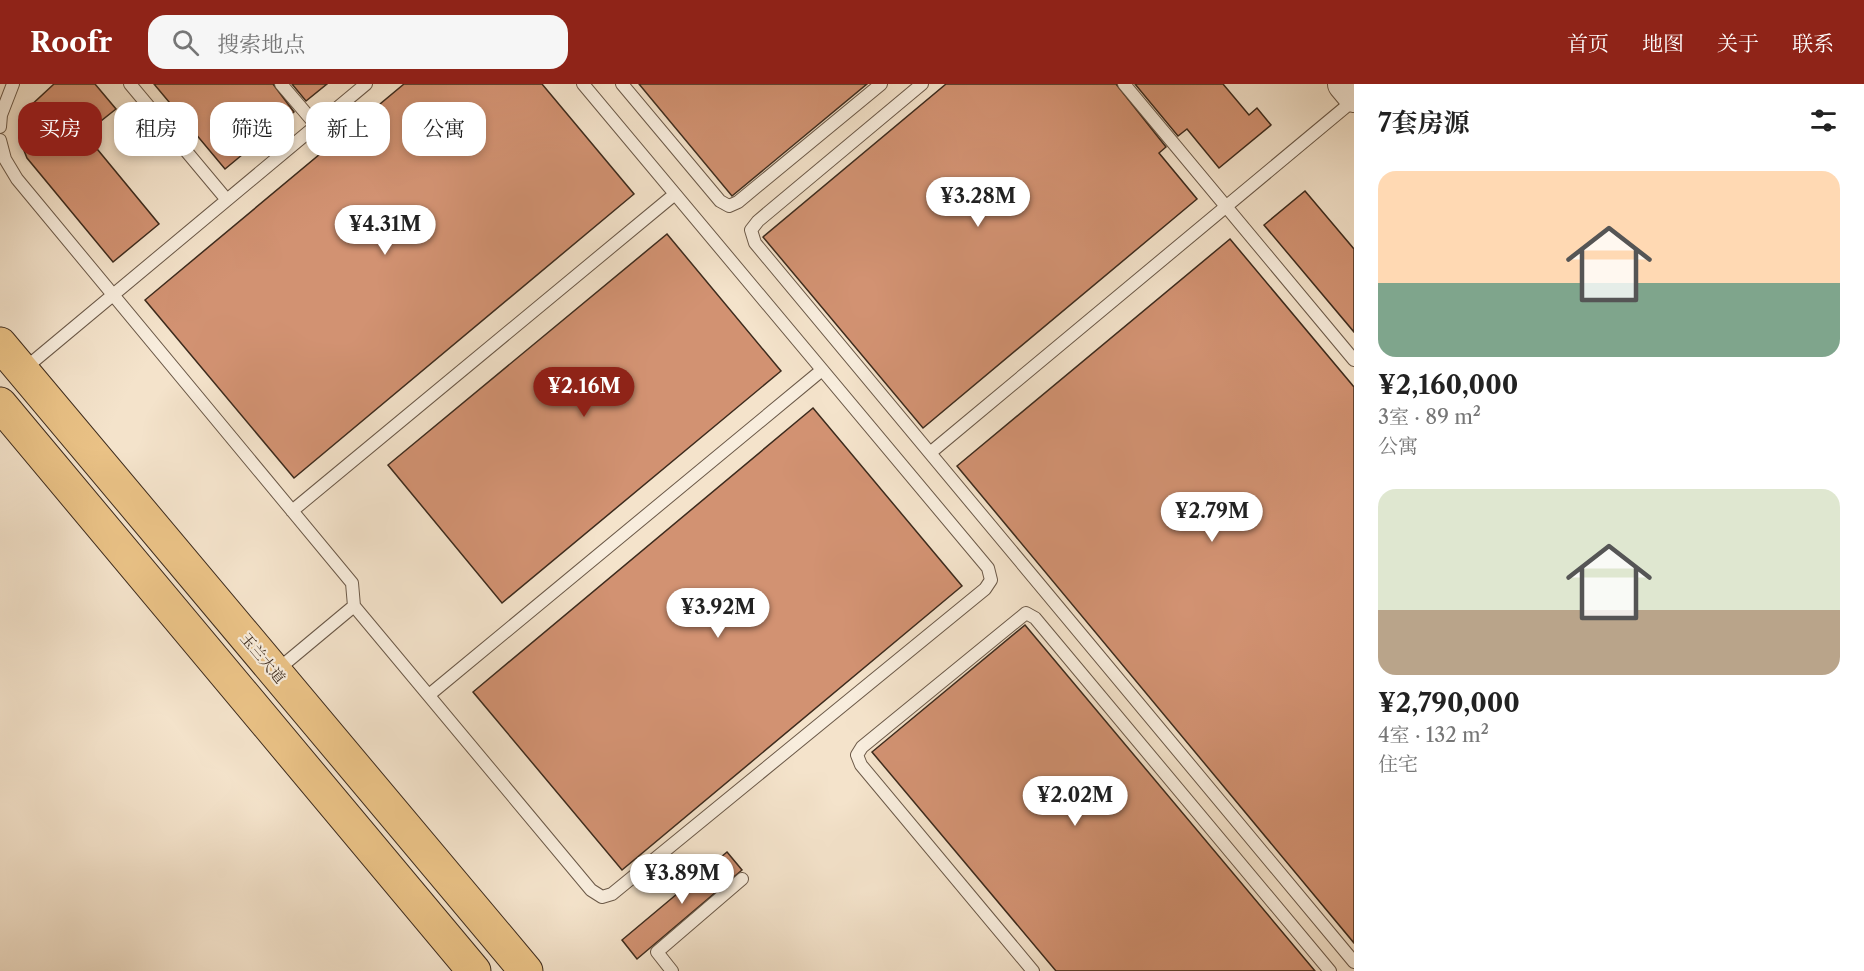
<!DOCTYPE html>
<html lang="zh">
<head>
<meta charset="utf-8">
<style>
  body { margin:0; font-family:"Libre Caslon Text","Noto Serif SC",serif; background:#f6f6f6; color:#222; height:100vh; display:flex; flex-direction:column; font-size:22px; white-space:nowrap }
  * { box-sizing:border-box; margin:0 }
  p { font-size:20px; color:#767676 }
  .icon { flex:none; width:33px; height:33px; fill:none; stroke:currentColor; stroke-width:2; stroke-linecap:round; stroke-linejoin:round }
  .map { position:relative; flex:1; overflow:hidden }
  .drawer { display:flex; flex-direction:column; background:#fff; width:510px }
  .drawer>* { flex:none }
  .top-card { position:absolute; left:18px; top:18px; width:570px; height:54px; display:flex; gap:12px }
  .price { position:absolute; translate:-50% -51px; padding:0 14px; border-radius:21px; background:#fff; color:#222; font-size:20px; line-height:39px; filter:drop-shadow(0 2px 3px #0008) }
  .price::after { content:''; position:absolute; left:50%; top:36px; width:18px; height:14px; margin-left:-9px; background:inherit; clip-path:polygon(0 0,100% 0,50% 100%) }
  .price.active { background:#8f2418; color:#fff }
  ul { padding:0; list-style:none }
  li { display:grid; align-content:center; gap:12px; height:318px; padding:0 24px }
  li span { display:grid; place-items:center; height:186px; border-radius:18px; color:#555 }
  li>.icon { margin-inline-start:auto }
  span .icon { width:108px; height:108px; fill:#fffc; stroke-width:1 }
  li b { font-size:26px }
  h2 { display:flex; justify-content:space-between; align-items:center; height:72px; padding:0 24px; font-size:26px }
  .pill { padding:0 21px; border-radius:18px; background:#fff; box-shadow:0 3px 9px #0003; font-size:21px; line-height:54px }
  .pill.active { background:#8f2418; color:#fff }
  header { display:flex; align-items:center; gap:36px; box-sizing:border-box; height:84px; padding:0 30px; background:#8f2418; color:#fff }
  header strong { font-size:28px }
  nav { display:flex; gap:33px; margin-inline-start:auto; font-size:21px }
  .search { width:420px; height:54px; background:#f6f6f6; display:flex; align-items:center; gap:15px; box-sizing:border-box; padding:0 21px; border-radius:18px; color:#767676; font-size:22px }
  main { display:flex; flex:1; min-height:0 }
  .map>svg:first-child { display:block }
</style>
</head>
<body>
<header>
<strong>Roofr</strong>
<div class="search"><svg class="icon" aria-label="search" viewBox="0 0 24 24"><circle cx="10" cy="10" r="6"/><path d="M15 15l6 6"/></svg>搜索地点</div>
<nav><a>首页</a><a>地图</a><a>关于</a><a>联系</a></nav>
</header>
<main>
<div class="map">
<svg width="1354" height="887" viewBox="0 0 1354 887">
  <rect width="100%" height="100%" fill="#f4e3cb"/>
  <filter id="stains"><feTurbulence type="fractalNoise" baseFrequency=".00333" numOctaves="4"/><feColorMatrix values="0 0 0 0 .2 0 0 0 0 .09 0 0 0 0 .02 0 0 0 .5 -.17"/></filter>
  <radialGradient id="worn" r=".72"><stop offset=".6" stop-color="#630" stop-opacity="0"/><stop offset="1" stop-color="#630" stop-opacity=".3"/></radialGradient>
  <path fill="#d29272" stroke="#3d2b1d" stroke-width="1.5" d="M54 0H95L116 25 96 41 93 60 159 140 113 178 27 74 21 59V41L26 26Z
    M154 0H273L294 28 225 85Z
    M292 0H327L306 17Z
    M404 0H542L634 110 294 394 145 216Z
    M639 0H867L732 112Z
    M946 0H1116L1166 63 1159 69 1197 115 923 344 763 153Z
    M1135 0H1223L1249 31 1257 24 1271 41 1219 84 1187 45 1178 52Z
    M1305 107 1354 165V248L1264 141Z
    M667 150 781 287 502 519 388 381Z
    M1230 155 1354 303V859L957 382Z
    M813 324 962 502 622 786 473 608Z
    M1025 541 1315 887H1056L872 668Z
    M727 768 742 786 637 875 622 856Z"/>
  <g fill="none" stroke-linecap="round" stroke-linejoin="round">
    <g stroke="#6b5948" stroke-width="14">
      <path id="service" d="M130 0 227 116
        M281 0 316 41
        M622 0 720 117 729 122 738 118 881 0
        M922 0 758 137 751 146 755 159 1354 878
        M1124 0 1354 276
        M0 43 1 31 13 0
        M0 56 5 75 17 95 352 499 354 522 591 806 602 813 612 810 985 505 991 496 988 484 583 0
        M23 286 366 0
        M930 369 1354 16
        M292 427 675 110
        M276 587 354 522
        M429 611 822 286
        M672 887 657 868 742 795
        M1033 887 861 681 857 671 862 663 1026 529 1035 534 1330 887"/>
    </g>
    <g stroke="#6b5948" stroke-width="34">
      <path id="tertiary" d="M1344 0 1354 12"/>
    </g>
    <g stroke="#3d2b1d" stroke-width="35">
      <path id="primary" d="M0 260 526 887
        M0 320 474 887"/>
    </g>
    <use href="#service" stroke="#f8eddd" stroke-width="12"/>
    <use href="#tertiary" stroke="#f8eddd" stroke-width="32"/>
    <use href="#primary" stroke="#eac286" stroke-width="33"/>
  </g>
  <g text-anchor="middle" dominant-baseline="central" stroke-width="4.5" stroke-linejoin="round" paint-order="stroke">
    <g font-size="15" fill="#3d2b1d" stroke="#f8eddd">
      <text transform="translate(263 574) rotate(50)">玉兰大道</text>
    </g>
  </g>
  <rect width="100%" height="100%" filter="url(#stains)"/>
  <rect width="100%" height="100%" fill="url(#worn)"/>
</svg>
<b class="price" style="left:978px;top:144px">¥3.28M</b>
<b class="price" style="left:385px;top:172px">¥4.31M</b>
<b class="price active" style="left:584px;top:334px">¥2.16M</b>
<b class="price" style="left:1212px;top:459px">¥2.79M</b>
<b class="price" style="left:718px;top:555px">¥3.92M</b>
<b class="price" style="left:1075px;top:743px">¥2.02M</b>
<b class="price" style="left:682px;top:821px">¥3.89M</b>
<div class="top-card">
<a class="pill active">买房</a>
<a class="pill">租房</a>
<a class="pill">筛选</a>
<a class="pill">新上</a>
<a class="pill">公寓</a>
</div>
</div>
<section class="drawer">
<h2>7套房源<svg class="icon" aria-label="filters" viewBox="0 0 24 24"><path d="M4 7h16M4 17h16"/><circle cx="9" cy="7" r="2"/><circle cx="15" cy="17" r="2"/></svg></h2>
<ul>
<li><span style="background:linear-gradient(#ffd9b3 60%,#7fa58c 0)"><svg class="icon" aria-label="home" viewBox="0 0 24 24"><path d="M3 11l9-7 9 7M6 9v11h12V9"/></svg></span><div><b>¥2,160,000</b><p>3室 · 89 m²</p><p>公寓</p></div></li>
<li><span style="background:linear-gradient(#dfe7d0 65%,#b9a48a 0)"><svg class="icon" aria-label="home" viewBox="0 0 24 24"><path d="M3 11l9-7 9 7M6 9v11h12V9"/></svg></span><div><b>¥2,790,000</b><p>4室 · 132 m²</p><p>住宅</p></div></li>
</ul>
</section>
</main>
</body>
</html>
